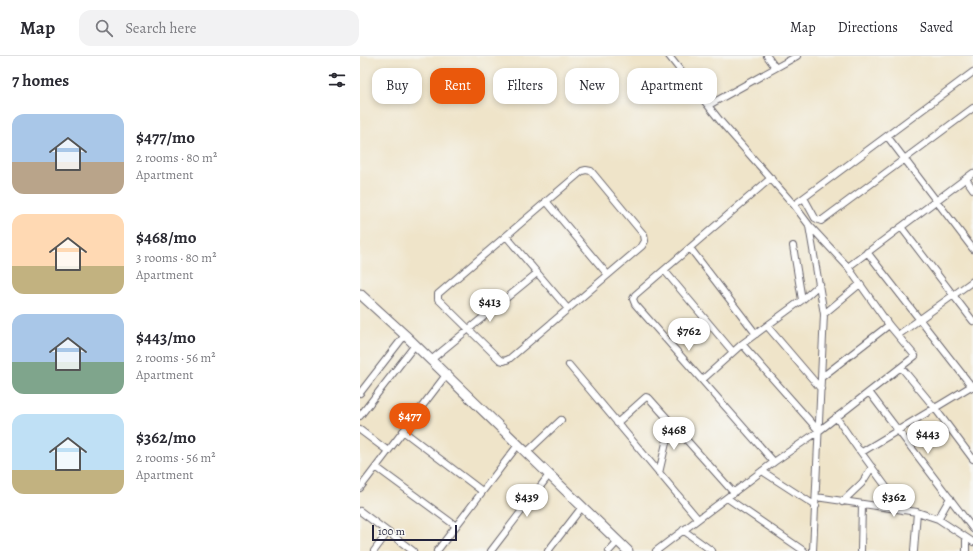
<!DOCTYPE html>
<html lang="en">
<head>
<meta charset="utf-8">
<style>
  body { margin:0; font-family:Alegreya,serif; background:#f2f2f3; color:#2b2b33; height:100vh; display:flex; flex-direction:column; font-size:15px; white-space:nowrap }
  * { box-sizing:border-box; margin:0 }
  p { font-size:13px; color:#7c7c81 }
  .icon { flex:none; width:22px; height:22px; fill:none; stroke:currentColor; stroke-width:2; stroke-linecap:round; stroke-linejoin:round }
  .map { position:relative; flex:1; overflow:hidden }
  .panel { display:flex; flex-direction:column; background:#fff; width:360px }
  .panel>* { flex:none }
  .top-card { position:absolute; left:12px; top:12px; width:380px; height:36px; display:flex; gap:8px }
  .scale { position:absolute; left:12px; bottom:10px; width:85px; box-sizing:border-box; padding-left:4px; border:2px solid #22223b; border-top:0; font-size:11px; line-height:14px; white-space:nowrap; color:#22223b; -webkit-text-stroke:3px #f6f6f2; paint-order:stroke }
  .price { position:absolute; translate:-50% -34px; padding:0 9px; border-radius:14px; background:#fff; color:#222; font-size:13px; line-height:26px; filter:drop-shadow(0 1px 2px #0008) }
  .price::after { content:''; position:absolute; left:50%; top:24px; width:12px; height:9px; margin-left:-6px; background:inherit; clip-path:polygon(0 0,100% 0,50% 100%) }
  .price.on { background:#ea580c; color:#fff }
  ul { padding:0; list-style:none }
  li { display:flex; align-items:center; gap:12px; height:100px; padding:0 12px }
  li span { display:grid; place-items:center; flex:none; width:112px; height:80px; border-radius:12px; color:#555 }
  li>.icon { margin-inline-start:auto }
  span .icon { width:48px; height:48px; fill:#fffc; stroke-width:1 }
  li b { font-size:17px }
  h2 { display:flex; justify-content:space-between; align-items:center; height:48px; padding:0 12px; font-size:17px }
  .chip { padding:0 14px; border-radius:12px; background:#fff; box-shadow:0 2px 6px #0003; font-size:14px; line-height:36px }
  .chip.on { background:#ea580c; color:#fff }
  header { display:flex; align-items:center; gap:24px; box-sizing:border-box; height:56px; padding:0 20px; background:#fff; border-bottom:1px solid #e1e1e2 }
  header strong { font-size:19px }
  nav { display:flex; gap:22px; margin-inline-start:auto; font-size:14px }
  .search { width:280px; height:36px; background:#f2f2f3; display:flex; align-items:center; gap:10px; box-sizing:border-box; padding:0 14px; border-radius:12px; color:#7c7c81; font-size:15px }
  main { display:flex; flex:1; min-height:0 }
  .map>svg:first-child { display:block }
</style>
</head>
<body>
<header>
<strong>Map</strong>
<div class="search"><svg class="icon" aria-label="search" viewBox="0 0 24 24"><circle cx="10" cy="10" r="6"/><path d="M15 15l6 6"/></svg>Search here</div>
<nav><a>Map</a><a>Directions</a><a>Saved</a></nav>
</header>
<main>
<section class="panel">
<h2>7 homes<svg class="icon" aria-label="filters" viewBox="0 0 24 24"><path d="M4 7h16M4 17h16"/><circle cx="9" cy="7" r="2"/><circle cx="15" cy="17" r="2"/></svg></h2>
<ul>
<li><span style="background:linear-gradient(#a9c7e8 60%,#b9a48a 0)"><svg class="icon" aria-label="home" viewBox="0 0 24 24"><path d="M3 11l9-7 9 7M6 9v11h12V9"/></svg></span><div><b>$477/mo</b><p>2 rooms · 80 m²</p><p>Apartment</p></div></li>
<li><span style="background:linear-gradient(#ffd9b3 65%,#c2b280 0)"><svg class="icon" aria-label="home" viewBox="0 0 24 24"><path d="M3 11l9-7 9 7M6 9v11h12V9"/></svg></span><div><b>$468/mo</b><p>3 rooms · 80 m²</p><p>Apartment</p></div></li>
<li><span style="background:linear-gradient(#a9c7e8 60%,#7fa58c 0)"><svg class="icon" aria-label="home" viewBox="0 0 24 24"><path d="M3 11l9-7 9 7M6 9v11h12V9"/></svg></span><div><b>$443/mo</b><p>2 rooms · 56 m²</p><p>Apartment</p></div></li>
<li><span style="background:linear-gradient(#bfe0f5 70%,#c2b280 0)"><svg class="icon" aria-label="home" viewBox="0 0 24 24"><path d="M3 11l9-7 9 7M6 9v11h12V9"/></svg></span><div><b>$362/mo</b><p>2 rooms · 56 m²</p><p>Apartment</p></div></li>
</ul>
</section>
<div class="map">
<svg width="613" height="495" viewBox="0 0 613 495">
  <rect width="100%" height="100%" fill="#f6f6f2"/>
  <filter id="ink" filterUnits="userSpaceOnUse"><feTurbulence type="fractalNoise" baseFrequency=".025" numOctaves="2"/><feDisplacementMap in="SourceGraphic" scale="8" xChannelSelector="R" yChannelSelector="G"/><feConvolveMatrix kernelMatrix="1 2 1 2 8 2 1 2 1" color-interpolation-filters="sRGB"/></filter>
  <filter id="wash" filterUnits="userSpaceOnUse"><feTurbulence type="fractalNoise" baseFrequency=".012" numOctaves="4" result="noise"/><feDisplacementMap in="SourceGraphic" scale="16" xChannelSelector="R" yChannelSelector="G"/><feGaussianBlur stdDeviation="0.9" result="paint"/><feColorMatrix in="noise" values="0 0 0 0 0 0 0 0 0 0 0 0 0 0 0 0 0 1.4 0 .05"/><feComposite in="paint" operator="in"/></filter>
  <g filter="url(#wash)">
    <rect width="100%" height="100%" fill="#efe4c9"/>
  </g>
  <g filter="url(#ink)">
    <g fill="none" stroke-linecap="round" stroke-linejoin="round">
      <g stroke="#6a666d" stroke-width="8">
        <path id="street" d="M407 0 415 11
          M349 49 437 0
          M527 80 613 193
          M226 114 231 115 284 179 285 185 282 190 149 303 144 305 140 304 78 243V238L222 115Z
          M411 122 275 239 273 243 275 248 414 406
          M606 123 613 133
          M444 142 455 162 461 165 613 52
          M186 145 248 219
          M434 149 613 16
          M449 170 464 258 453 495
          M541 171 613 265
          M146 180 208 253
          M433 190 442 244
          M330 192 396 278
          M507 196 613 332
          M488 211 613 117
          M304 214 373 296
          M464 258 500 228
          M407 270 461 333
          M538 279 613 225
          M382 288 459 375
          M71 304 177 217
          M209 309 338 463
          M541 311 574 351 613 403
          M462 321 529 269
          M342 324 382 288 442 244 460 228
          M509 336 613 473
          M0 337 45 279
          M0 360 55 289
          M476 361 498 393 502 396 613 329
          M257 367 286 341 289 342 374 437
          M0 374 28 395
          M43 375 122 435
          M500 395 543 454
          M166 397 201 364
          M16 411 96 470
          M402 415 456 450
          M299 417 306 387 313 367
          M0 432 86 319
          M456 441 557 456 578 463 613 486
          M367 442 444 495
          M482 446 502 427 512 411
          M0 455 53 495
          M578 463 590 442
          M323 474 352 495
          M14 495 28 476
          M77 495 158 389
          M131 495 189 419
          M188 495 222 451
          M249 495 258 485
          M296 495 414 406 459 375 555 300 529 269 488 211 449 169 434 149 361 66 309 0
          M501 495 502 448
          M554 495 557 456
          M606 495V482"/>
      </g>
      <g stroke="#6a666d" stroke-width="11">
        <path id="secondary" d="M0 238 45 279 268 495"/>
      </g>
      <use href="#street" stroke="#fff" stroke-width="6"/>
      <use href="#secondary" stroke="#fff" stroke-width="9"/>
    </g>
  </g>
</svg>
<div class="scale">100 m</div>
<b class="price" style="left:130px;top:267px">$413</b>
<b class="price" style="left:329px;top:296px">$762</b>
<b class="price on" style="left:50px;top:381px">$477</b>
<b class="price" style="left:314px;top:395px">$468</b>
<b class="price" style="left:568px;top:399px">$443</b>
<b class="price" style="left:167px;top:462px">$439</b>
<b class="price" style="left:534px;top:462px">$362</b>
<div class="top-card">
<a class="chip">Buy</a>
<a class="chip on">Rent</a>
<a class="chip">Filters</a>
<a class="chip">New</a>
<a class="chip">Apartment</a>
</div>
</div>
</main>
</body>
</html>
